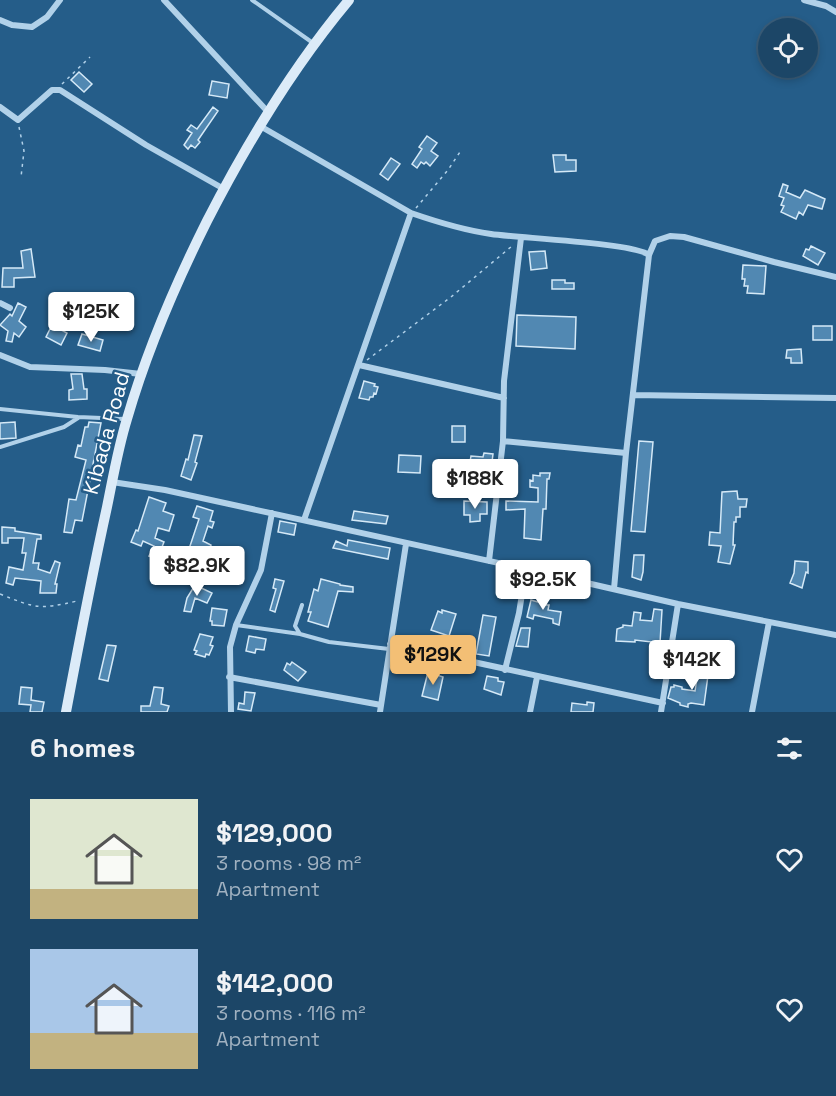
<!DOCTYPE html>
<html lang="en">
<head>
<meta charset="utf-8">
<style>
  body { margin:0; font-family:"Space Grotesk",sans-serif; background:#254d6d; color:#f1f3f6; height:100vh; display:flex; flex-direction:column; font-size:22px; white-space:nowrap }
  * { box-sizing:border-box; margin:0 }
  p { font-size:20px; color:#a0b1c0 }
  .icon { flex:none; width:33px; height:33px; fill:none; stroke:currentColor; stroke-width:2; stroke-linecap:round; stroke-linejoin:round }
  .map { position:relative; height:712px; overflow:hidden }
  .side { display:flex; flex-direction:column; background:#1c4667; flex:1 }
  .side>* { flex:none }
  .controls { position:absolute; left:758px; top:18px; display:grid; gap:12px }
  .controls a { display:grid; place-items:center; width:60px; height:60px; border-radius:50%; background:#1c4667; box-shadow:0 3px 9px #0003,0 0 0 2px #3a5e7b; font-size:30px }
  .price { position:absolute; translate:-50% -51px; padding:0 14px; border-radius:6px; background:#fff; color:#222; font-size:20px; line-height:39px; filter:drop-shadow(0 2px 3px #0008) }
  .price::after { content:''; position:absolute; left:50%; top:36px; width:18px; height:14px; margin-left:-9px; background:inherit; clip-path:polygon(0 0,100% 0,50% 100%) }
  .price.current { background:#f3bf75; color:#111 }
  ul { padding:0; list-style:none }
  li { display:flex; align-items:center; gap:18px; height:150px; padding:0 30px }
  li span { display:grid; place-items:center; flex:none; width:168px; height:120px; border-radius:0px; color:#555 }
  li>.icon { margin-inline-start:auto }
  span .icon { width:72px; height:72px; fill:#fffc; stroke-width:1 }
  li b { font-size:26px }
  h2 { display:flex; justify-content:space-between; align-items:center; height:72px; padding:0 30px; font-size:26px }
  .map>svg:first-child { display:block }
</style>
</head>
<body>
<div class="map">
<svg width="836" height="712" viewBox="0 0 836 712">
  <rect width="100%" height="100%" fill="#255d89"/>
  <path fill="#5188b2" stroke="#d5e9f7" stroke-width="1.5" d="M79 72 92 84 84 92 71 80Z
    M212 81 229 84 227 98 209 95Z
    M213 107 218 111 198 140 200 142 195 148 191 145 188 149 184 145 192 133 187 130 191 125 197 129Z
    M427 136 437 143 431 151 438 156 430 166 426 162 424 164 421 162 417 168 412 164 422 149 419 147Z
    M553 155H566V160H576V171L555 172Z
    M391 158 400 164 388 180 380 174Z
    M783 184 788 186 786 192 800 198 805 190 825 199 822 209 808 205 803 215 799 212 796 219 781 212 784 206 781 205 784 198 779 196Z
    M811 246 825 253 818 265 803 256 806 249 809 250Z
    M31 249 35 277 14 278V287H2L3 268H23L21 251Z
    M545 251 547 268 531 270 529 252Z
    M743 265 766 266 764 294 747 293 748 286H744L745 279H742Z
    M552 280H565V283H574V289H552Z
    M18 303 26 307 19 321 26 327 19 337 14 333 12 342 6 341 8 331 0 325 10 314 12 316Z
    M517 315 576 317 575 349 516 346Z
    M52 325 67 333 61 345 46 337Z
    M813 326H832V340H813Z
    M82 334 103 340 100 351 78 345Z
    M801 349 802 363H791V358H786L787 350Z
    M71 374H82L84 389H87V399L69 400V390L73 389Z
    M364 381 375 384 374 386 378 387 376 394 374 393 373 397H370L369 400 359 398Z
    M15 422 16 438 0 439V423Z
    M89 422 101 423 82 521 75 520 72 533 64 532 69 499 76 500 86 460 75 457 78 445 81 446 85 427H88Z
    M452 426H465V442H452Z
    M194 435 202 436 195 462 197 463 191 480 181 476 186 459 188 460Z
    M639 441 653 442 645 532 631 531Z
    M484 453 493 454 491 470 487 469 485 479 477 478 478 469 469 468 471 456 483 457Z
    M399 455 421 456 420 473 398 472Z
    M540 473H550L549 479H547L546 509H543L541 540 524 538 525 509 506 510V501L538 502V488L530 487V480L533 481V475L540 476Z
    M737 491 738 499H747L746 507H740V517H736V522H734L733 545H735L730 564 718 562 721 546 709 545 710 532 720 533 722 492Z
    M149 497 166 503 163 511 174 515 169 531 158 528 155 538 164 542 162 547 187 555 199 519 193 517 197 506 213 511 210 521 214 522 212 528 208 526 203 541 211 545 206 558 198 555 192 574 184 571 186 566 158 557 157 559 149 556 154 546 143 541 141 546 131 542 136 530 138 531Z
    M464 501 487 502V514H480V521L470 522V515H464Z
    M354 511 388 516 386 524 352 520Z
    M280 521 296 524 294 535 278 532Z
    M2 527 15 528V531L41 535V539H37L33 563H39L38 569 50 573 55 561 60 563 55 584H57L56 593H40L41 581 15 578 13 585 6 583 9 567 23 570 26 553H22L24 538H8V543H2Z
    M348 540 390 548 388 559 333 548 336 541 347 546Z
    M634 555H644L643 572 641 580 632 577Z
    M795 561 808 562V573L806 572 802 588 790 583 794 573Z
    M275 579 284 581 275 612 270 610 276 589 273 588Z
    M321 579 340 584V585L353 587V592L338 591 328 627 308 621 311 612H308L314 589 318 591Z
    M195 585 212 593 207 603 195 598 191 612 184 611 187 598Z
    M539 599 547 601 546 605H549L548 610 561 612 559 625 553 623V619L534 615 533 619 527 617 531 600 538 602Z
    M212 608 227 610 224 626 212 625V621H210Z
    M654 609 662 610 660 643 635 640V642L616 641 617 629 623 627V625L632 626 634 612 641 613 640 620 652 621Z
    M442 610 456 614 449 636 431 630 438 611 442 613Z
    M483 615 496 617 489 656 476 654Z
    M521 628H530L528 647 516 646Z
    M200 634 213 637 210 645 213 646 209 655 206 654 205 657 195 654 197 651 194 650Z
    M249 636 266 639 264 650 256 649 255 653 246 651Z
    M107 645 116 646 108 681 99 679Z
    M292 662 306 672 298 681 284 670 287 663 290 665Z
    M699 666 709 668 704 705 691 703 688 704V707L680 705V703L668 698 671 687H674V685L682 687V689L695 691Z
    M428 672 443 677 438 700 422 696Z
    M487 676 498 678V681L504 682 501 695 484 689Z
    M21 687 32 688 31 700 44 702 42 712H30L31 705 19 704Z
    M154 687 163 688 161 704 169 706 167 712H141V706H150Z
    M245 692 255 693 251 711 238 709 239 703 244 704Z
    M587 702 594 703 593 712H571L572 703 587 705Z"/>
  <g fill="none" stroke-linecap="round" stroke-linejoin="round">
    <path stroke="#b1d1e9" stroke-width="1.5" stroke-dasharray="3 4.5" stroke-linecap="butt" d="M62 84 90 57
      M19 127 24 151 21 177
      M416 208 448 170 462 149
      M367 360 451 297 512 246
      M0 594C35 608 39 610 77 601"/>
    <path stroke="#b1d1e9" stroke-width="4" d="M252 0 313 43
      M0 409 78 417 125 419
      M0 447 64 427 78 418
      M302 605 295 626 300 634 329 642 389 649
      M236 625 300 634"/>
    <path stroke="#b1d1e9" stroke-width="6" d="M164 0 268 112
      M804 0 826 6 836 12
      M0 20 12 25 32 27 47 17 60 0
      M0 107 18 120 52 90H60L146 145 224 189
      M260 126 411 213C437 222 463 230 491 234 518 238 635 243 649 255L626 453 614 589
      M649 255 655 241 670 236 684 237 774 262 836 277
      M0 303 10 308
      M0 355 30 367 105 370 141 374
      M359 365 504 398
      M633 395 836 398
      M503 441 626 453
      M112 482 165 490 526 569 678 604 836 635
      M304 520 411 213
      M489 561 503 441 504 381 521 238
      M390 644 663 703
      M505 670 519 613 526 569
      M229 677 381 705
      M231 712 230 647 236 625 261 570 272 513
      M380 712 406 544
      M530 712 537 677
      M661 712 678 604
      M752 712 769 622"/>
    <path stroke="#dcebf8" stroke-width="10" d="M66 712C79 643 92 575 107 507 113 478 118 448 127 419 147 350 175 285 207 221 247 143 292 68 349 0"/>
  </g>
  <g text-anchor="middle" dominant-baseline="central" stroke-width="5" stroke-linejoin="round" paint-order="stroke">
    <g font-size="21" fill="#fff" stroke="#255d89">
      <text transform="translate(106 433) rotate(-75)">Kibada Road</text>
    </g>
  </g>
</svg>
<div class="controls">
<a><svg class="icon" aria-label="locate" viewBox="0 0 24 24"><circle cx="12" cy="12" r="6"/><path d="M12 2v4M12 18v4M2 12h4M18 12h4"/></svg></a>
</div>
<b class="price" style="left:91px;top:343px">$125K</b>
<b class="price" style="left:475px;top:510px">$188K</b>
<b class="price" style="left:197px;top:597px">$82.9K</b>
<b class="price" style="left:543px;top:611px">$92.5K</b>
<b class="price current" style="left:433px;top:686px">$129K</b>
<b class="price" style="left:692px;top:691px">$142K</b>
</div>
<section class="side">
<h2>6 homes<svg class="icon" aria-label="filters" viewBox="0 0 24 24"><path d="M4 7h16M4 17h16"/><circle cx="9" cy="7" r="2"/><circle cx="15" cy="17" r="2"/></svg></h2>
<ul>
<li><span style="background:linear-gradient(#dfe7d0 75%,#c2b280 0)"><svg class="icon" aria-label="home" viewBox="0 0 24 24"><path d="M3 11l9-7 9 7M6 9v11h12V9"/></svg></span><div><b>$129,000</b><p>3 rooms · 98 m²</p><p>Apartment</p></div><svg class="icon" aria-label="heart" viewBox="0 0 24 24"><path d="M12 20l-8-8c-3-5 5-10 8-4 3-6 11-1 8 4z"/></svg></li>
<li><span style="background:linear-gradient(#a9c7e8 70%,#c2b280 0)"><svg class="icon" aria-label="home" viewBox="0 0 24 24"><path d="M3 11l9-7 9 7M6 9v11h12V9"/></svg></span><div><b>$142,000</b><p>3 rooms · 116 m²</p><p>Apartment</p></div><svg class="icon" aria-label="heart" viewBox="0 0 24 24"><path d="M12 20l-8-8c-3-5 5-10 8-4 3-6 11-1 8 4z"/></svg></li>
</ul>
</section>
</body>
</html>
